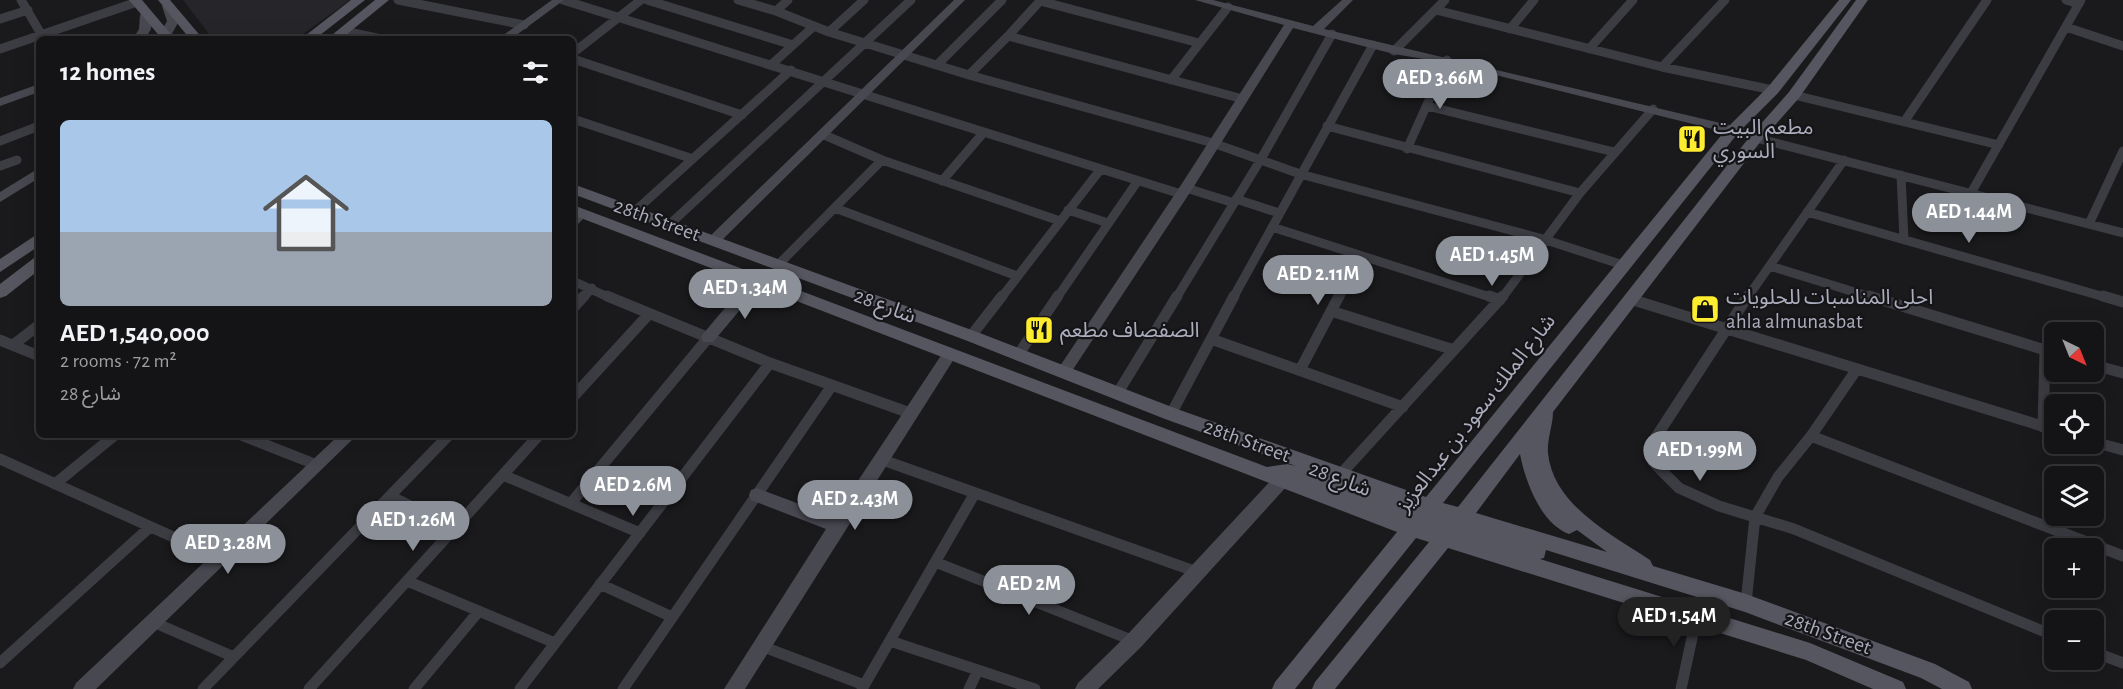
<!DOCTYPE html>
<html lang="en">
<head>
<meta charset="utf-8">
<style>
  body { margin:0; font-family:"Alegreya Sans","Noto Sans Arabic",sans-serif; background:#1d1c1e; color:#f1f3f6; height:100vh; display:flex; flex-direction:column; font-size:22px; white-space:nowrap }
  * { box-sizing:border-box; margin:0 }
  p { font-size:20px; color:#9d9ea0 }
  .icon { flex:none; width:33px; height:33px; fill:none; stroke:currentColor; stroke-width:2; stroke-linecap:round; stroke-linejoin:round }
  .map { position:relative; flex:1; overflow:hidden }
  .sheet { position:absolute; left:36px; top:36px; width:540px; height:402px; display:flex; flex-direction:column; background:#141315; border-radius:9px; box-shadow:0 6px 24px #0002,0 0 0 2px #333234 }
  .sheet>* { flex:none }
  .needle { width:39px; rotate:137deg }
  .tools { position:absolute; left:2044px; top:322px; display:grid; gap:12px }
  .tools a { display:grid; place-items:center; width:60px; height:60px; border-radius:9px; background:#141315; box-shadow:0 6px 24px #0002,0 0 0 2px #333234; font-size:30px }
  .price { position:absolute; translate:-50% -51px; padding:0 14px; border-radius:21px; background:#8c9099; color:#fff; font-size:20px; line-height:39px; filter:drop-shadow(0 2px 3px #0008) }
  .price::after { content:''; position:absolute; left:50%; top:36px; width:18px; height:14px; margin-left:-9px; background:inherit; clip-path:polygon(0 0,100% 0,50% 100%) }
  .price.selected { background:#222; color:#fff }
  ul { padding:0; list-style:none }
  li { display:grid; align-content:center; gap:12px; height:318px; padding:0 24px }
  li span { display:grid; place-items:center; height:186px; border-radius:9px; color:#555 }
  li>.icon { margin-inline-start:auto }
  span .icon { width:108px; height:108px; fill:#fffc; stroke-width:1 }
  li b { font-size:26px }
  h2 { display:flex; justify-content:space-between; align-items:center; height:72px; padding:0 24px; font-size:26px }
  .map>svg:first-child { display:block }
</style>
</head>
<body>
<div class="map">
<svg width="2123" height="689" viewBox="0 0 2123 689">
  <rect width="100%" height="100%" fill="#1a191c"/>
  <path fill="#262529" d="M183 0H350L296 39H213Z"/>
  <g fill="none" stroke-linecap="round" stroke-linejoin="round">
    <path stroke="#3c3c43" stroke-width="9" d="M21 0 44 39
      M398 0 524 25
      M563 0 1181 194
      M647 0 793 45
      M738 0 776 11 829 32
      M864 0 829 32 969 75 1213 143 1300 174 1543 239 1623 265
      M1041 0 1008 36 1243 99
      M2066 0 2079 4
      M1040 1 1199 43
      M1436 10 1662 67 1773 90
      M776 11 788 0
      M0 19 28 10
      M2066 27 2123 46
      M1510 29 1534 0
      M344 31 381 39
      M0 49 137 2
      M1589 49 1633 0
      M1394 51 1445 0
      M573 53 641 0
      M573 59 742 115
      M772 64 813 27
      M937 65 1002 0
      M1662 67 1725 0
      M969 75 1008 36
      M1171 80 1228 7
      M1794 95 1999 145
      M1427 106 1614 152
      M573 119 693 159
      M1904 122 1987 0
      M1327 126 1580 193
      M1733 130 1756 138 2123 233
      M822 134 882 160
      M0 141 39 126
      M1407 149 1447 60
      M0 166 17 160
      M1901 175 1904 240
      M942 181 984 132
      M1186 188 1234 203
      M1971 193 2081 0
      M1236 199 1279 213
      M835 208 1017 276
      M1068 210 1108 223
      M634 212 791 70
      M1807 212 2108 298
      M2089 224 2123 151
      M669 225 911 0
      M1272 227 1493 298
      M778 265 882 160 1060 221
      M1770 266 1874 298
      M573 281 610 298
      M583 298 592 288
      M1001 298 1100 170
      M1057 298 1137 182
      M1176 298 1261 159 1332 34
      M1233 298 1373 45
      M1339 298 1361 256
      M1502 298 1580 193 1653 109
      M1747 298 1844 160"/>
    <path stroke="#3c3c43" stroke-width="11" d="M607 296 770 363 910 413
      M1489 296 1500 300
      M1748 296 1656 437 1653 462 1679 488 1719 506 1794 529 2055 636
      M1869 296 2055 353
      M2103 296 2123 302
      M1630 299 2055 430
      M573 308 584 296
      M1331 311 1454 350
      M971 336 1002 296
      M1211 339 1403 407
      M0 340 39 356
      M13 345 39 325
      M1018 355 1058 296
      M2094 365 2123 373
      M1300 370 1339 296
      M1117 394 1177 296
      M573 397 648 315
      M1171 414 1234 296
      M2043 427 2045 350
      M241 435 317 465
      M1811 436 2123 556
      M2094 442 2123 450
      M0 459 220 558
      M880 459 1197 572
      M503 475 640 533
      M1340 475 1503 296
      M55 484 115 435
      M390 496 455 528
      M571 503 708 338
      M935 562 1134 641
      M407 581 555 643
      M600 584 672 617
      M1746 603 1755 517 1778 477 1811 436 1857 369
      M153 622 234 657
      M890 641 1035 689
      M761 646 864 685
      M2094 652 2123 663
      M0 663 150 527
      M203 689 449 435
      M309 689 539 435
      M414 689 479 611
      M520 689 770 363
      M623 689 831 387
      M862 689 975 493
      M969 689 978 670
      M1681 689 1697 615"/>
    <path fill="#484851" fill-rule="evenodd" d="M552 0H564L511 39H498Z
      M954 0H965L718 244H708L706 241 708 238Z
      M1195 0H1213L1313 26 1342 0H1353L1324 29 1733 126 1739 130 1733 134 1447 63 1394 54 1293 28 1191 191 1068 377H1058L1055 373 1058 369 1181 185 1284 25Z
      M168 3 174 6 179 21 169 39H157L167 21 162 6Z
      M146 12 152 15 151 29 145 39H133L139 29 140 15Z
      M39 84V92L0 106V98Z
      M39 168V178L0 202V192Z
      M582 209 589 213 578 224 573 226V214Z
      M756 276 763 281 761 285 713 342H703L701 338 703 334 751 277Z
      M949 349 954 351 957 355 954 359 745 689H724L826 529 751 500 749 495 751 490 757 488 834 517 944 351Z
      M339 435H357L96 689H73L76 683Z
      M1281 474 1287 476 1289 481 1287 486 1141 647 1098 689H1075L1078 683 1127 635 1275 476Z"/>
    <path fill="#565660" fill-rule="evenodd" d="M129 0H142L175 39H162Z
      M158 0H170L203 39H190Z
      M351 0H365L315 39H301Z
      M375 0H389L341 39H327Z
      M1839 0H1851L1778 93 1738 133 1443 503 1458 507 1751 135 1789 92 1856 0H1868L1799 98 1761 141 1553 412C1553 425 1547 439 1548 453 1553 505 1611 534 1650 560L1653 566 1746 594 1935 664 1969 682 1972 689H1942L1921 678 1745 612 1546 550 1544 558 1540 559 1810 643 1903 682 1906 689H1873L1806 660 1448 548 1335 689H1312L1315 682 1429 542 1416 538 1295 689H1272L1275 682 1397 532 573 215V205L1267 467 1287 464 1296 466 1165 419 965 340 573 194V184L977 332 1177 409 1426 497 1728 127 1768 87ZM1520 454C1525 481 1541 524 1569 534L1577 530 1607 552 1476 513Z
      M39 233V246L0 272V259Z
      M39 257V270L6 296 0 298V284L34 258Z"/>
  </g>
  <defs>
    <g id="restaurant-square" transform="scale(1.5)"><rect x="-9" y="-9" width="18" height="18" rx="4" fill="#feec2f" stroke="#151417"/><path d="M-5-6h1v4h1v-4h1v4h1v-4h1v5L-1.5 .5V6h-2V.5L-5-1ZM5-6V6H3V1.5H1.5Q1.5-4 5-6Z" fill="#111"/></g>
    <g id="shop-square" transform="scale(1.5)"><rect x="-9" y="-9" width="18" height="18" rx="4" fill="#feec2f" stroke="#151417"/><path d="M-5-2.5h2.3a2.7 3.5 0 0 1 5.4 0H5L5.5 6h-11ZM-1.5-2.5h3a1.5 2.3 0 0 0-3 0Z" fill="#111"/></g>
  </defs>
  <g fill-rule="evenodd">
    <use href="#restaurant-square" x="1692" y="139"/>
    <use href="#shop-square" x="1705" y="309"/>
    <use href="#restaurant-square" x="1039" y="330"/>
  </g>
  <g text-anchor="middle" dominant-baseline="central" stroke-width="4.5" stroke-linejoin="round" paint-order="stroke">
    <g font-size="21" fill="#abacbc" stroke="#151417" text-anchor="start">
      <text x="1713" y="127">مطعم البيت<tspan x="1713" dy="24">السوري</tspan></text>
      <text x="1726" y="297">احلى المناسبات للحلويات<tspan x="1726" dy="24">ahla almunasbat</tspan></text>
      <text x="1060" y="330">الصفصاف مطعم</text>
    </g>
    <g font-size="21" fill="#abacbc" stroke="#151417">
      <text transform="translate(657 220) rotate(20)">28th Street</text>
      <text transform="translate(885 306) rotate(21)">شارع 28</text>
      <text transform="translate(1476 413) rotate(-52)">شارع الملك سعود بن عبدالعزيز</text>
      <text transform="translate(1247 441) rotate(20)">28th Street</text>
      <text transform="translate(1340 479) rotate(21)">شارع 28</text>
      <text transform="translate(1828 633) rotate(20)">28th Street</text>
    </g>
  </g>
</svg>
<div class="tools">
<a><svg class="needle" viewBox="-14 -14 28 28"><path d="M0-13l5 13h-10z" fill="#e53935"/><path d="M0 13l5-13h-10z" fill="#9d9ea0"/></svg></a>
<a><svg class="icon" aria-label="locate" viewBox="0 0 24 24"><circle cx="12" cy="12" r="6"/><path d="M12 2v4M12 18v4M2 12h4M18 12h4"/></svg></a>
<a><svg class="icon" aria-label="layers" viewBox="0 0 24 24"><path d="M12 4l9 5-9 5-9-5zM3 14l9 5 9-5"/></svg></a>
<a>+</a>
<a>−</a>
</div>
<b class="price" style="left:1440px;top:110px">AED 3.66M</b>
<b class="price" style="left:1969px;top:244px">AED 1.44M</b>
<b class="price" style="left:1492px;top:287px">AED 1.45M</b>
<b class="price" style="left:1318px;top:306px">AED 2.11M</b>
<b class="price" style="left:745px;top:320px">AED 1.34M</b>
<b class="price" style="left:1700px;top:482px">AED 1.99M</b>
<b class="price" style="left:633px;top:517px">AED 2.6M</b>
<b class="price" style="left:855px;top:531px">AED 2.43M</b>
<b class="price" style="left:413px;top:552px">AED 1.26M</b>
<b class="price" style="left:228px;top:575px">AED 3.28M</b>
<b class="price" style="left:1029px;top:616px">AED 2M</b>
<b class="price selected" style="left:1674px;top:648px">AED 1.54M</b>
<section class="sheet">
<h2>12 homes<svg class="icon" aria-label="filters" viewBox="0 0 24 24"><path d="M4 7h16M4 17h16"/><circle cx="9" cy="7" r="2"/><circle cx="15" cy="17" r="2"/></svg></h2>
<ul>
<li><span style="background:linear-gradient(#a9c7e8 60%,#9aa5b1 0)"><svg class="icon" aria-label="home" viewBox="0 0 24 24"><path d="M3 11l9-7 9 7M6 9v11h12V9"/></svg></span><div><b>AED 1,540,000</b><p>2 rooms · 72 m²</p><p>شارع 28</p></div></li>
</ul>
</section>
</div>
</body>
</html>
